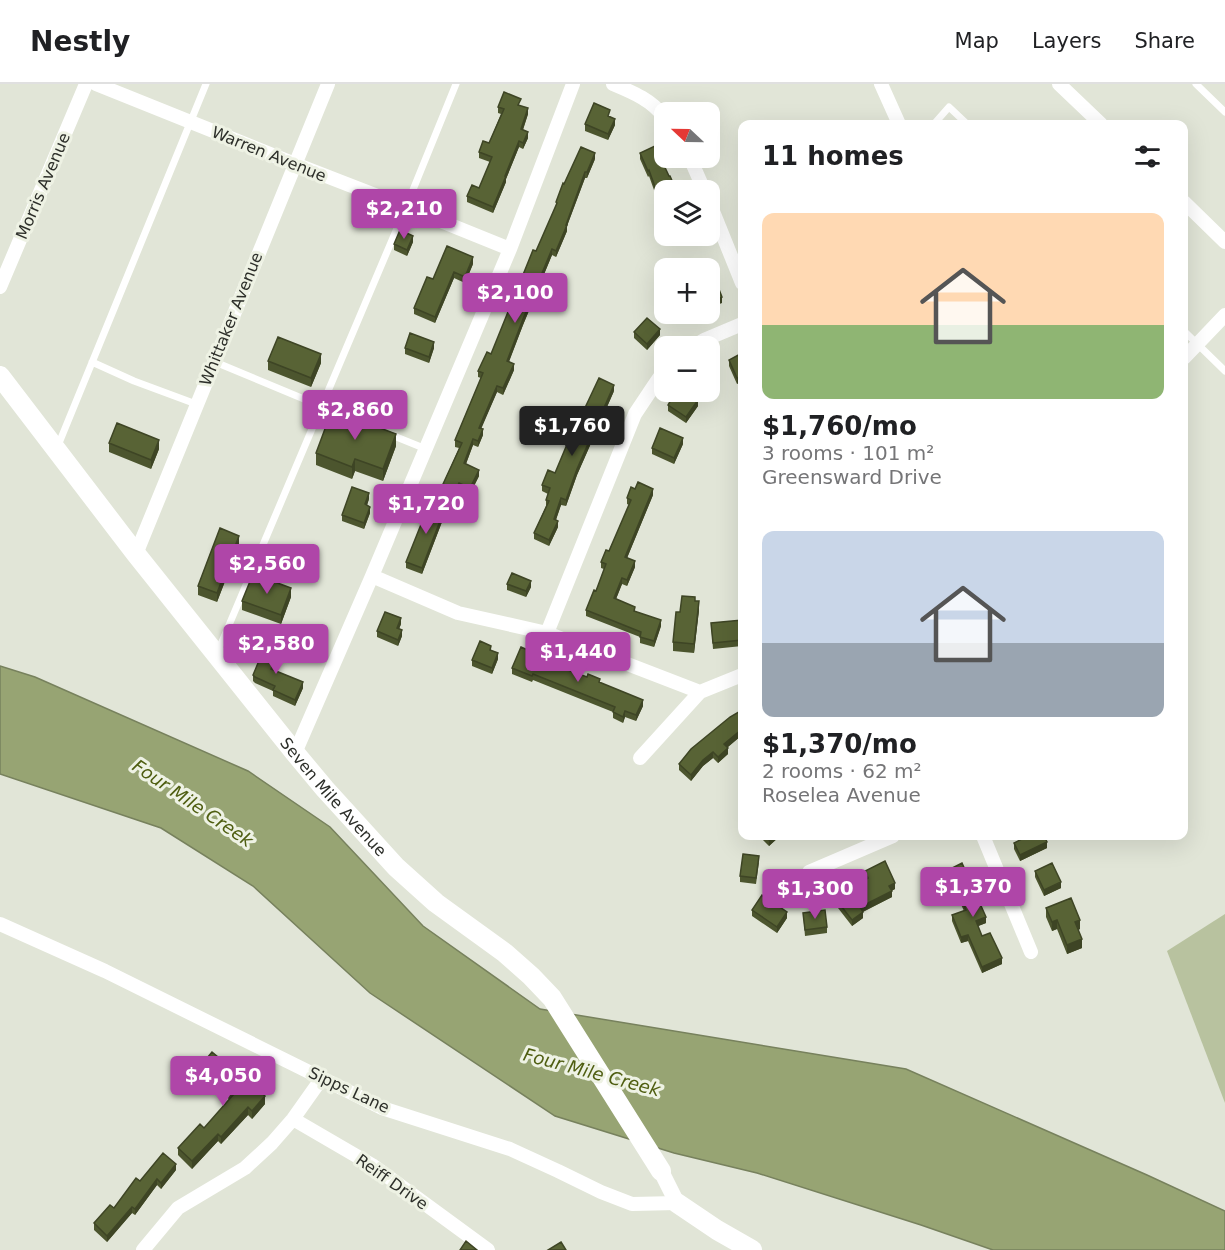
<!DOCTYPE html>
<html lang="en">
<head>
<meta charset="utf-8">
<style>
  body { margin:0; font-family:"DejaVu Sans",sans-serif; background:#f2f2f2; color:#202124; height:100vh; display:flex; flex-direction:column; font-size:22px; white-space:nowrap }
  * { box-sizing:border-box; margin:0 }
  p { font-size:20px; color:#757577 }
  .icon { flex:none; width:33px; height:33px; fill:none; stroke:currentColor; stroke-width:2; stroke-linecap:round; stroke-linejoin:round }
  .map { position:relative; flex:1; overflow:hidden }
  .side { position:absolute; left:738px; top:36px; width:450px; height:720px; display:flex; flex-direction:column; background:#fff; border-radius:12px; box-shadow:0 6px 24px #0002 }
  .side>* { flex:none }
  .needle { width:39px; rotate:292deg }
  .tools { position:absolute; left:654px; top:18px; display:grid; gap:12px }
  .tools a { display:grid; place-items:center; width:66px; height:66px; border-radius:12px; background:#fff; box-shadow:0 6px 24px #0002; font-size:30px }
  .price { position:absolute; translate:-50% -51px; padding:0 14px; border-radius:6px; background:#af46a8; color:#fff; font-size:20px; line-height:39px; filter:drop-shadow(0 2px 3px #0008) }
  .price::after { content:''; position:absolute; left:50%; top:36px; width:18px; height:14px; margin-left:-9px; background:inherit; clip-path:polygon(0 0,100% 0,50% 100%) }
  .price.current { background:#222; color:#fff }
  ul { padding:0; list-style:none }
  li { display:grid; align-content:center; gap:12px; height:318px; padding:0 24px }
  li span { display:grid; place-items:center; height:186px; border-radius:12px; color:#555 }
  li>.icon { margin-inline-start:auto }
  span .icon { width:108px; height:108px; fill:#fffc; stroke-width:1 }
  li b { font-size:26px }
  h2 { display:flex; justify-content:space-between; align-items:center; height:72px; padding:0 24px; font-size:26px }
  header { display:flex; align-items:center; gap:36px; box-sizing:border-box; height:84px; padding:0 30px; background:#fff; border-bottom:2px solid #e0e0e0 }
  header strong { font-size:28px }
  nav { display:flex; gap:33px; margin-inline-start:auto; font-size:21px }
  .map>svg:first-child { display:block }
</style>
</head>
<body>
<header>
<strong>Nestly</strong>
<nav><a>Map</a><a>Layers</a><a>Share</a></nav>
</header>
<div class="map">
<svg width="1225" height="1166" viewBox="0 0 1225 1166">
  <rect width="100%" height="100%" fill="#e1e5d7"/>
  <path fill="#b8c29f" d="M1225 830V1019L1167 867Z"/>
  <path fill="#97a473" stroke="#77815d" stroke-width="1.5" d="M0 582 35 593 248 687 330 743 423 842 540 925 906 985 1147 1091 1225 1127V1166H993L921 1141 757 1089 674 1069 555 1032 370 909 253 802 161 744 0 690Z"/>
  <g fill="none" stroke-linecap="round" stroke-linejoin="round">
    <path stroke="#fff" stroke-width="7" d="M1196 0 1225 28
      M934 40 949 23 967 40
      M1184 247 1225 287
      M92 278 134 297 196 320
      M215 278 340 330
      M389 350 426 365
      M57 364 206 0
      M218 567 406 123 456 0"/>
    <path stroke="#fff" stroke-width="14" d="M96 0 295 80 406 123 510 165
      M613 0C632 8 652 16 664 33
      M881 0 899 40
      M1059 0 1101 40
      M690 74 704 106
      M1184 118 1225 158
      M710 120 742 199
      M0 203 86 0
      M694 262 704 256 742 240
      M1184 274 1225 231
      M136 470 328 0
      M372 492 458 529 547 549 700 608
      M547 549 635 330 655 300 664 287
      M295 669 372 492 510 165 573 0
      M640 674 700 608 742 591
      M983 752 1031 868
      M809 788 893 752
      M0 840 105 887 382 1024 510 1065 558 1087 601 1108 632 1120 677 1119
      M293 1035 372 1081 488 1166
      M143 1166 178 1124 245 1084 272 1059 293 1035 322 994"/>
    <path stroke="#fff" stroke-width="16" d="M661 1087 677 1119"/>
    <g stroke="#fff" stroke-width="20">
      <path id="s1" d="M0 292 136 470 295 669 325 705 396 783 436 819 505 869 531 892 552 914 661 1087"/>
      <path d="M677 1119 717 1146 752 1166"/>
    </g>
  </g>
  <path fill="#4c552e" d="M520 21 528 30 523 46 528 54 523 65 519 63 506 95V98L493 129 467 118V112L479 104 490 78 479 74V68L489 59 501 30 498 29V23Z
    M610 32 615 41 608 56 585 47V40Z
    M640 69 664 106V134L649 92 648 93 640 75Z
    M595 75 587 94H585L567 142V147L556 173 552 171 523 241 509 277 514 286 503 311 497 308 481 344 483 351 478 363 473 361 466 380 479 392 470 410 459 405 456 411 443 406V400L459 364 455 363V356L481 294 478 293V287L491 270 556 122V118L564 100Z
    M413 158 407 172 394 166V160Z
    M473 180 465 199 454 194 435 239 414 230V224L433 195Z
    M634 248 660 251 647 266 634 254Z
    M405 264H434L429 279 405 270Z
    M742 269 737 300 729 282V276Z
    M268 277 321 279 311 303 268 286Z
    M614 307 577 391 566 422 561 421 556 436 558 443 549 462 534 455V449L546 422V416L548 410 542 407V401L555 389 583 328Z
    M681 313 698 322 686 339 668 327V321Z
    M109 359 159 365 151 385 109 368Z
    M683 360 674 380 652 370V364Z
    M396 362 383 397 355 387 352 395 316 381V369Z
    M653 411 627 474 635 483 627 502 622 500 616 515 635 528 661 542 654 563 640 559V553L586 532V526L596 507 604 485 601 484V478L609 467 629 421 627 420V414Z
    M369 415 367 421 370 429 364 445 342 437V431Z
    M445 430 422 490 406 484V478Z
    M239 461 217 518 198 511V502Z
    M507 500 531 503 526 513 507 506Z
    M291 513 281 540 242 526V517Z
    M695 517 699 526 694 569 673 567V558L680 528Z
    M742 536V562L713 565 711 539Z
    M401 540 399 545 402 552 398 562 377 553V547Z
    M279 571 273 586 303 604 295 622 273 612V607L255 599 253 597V591Z
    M498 575 492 590 472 582V576Z
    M534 575V576L551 583 600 599 643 622 636 637 625 633 623 639 613 634V628L533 596 532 598 512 590V584Z
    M742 626V652V651L727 664 728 670 718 679 713 674 703 682 691 697 679 686V680Z
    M759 752H780L769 762Z
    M1018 752H1044L1047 764 1020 777 1014 765V759L1020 756Z
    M759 778 756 800 740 798V792Z
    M948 786 986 839 978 842 982 852 1002 880 982 889 968 857 961 859 952 837V831L964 827 948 792Z
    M865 787 895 805 891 807 892 813 863 828V834L852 842 838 824V818L866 796 865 793Z
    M1035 787 1061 804 1044 812 1035 793Z
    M1046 824 1080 845 1078 846 1082 864 1067 870 1057 845 1052 847 1046 833Z
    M752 826 787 834 777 849 752 832Z
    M803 829 827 843V849L805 852Z
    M203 979 265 1020 252 1035 248 1031 221 1060 218 1057 192 1085 178 1071V1064L204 1044 230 1016 218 1006V1000L203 987Z
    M176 1086 161 1105 157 1101 135 1131 132 1129 107 1158 94 1146V1139L114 1124 140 1097Z"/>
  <path fill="#3e4525" d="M528 24V30L521 51V45Z
    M615 35V41L608 56V50Z
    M528 48V54L523 65V59Z
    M519 57V63L506 95V98L493 129V123Z
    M595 69V75L587 94V88Z
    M585 88V94L567 142V147L556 173V167Z
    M413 152V158L407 172V166Z
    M683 152H688V156L672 161V155Z
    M552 165V171L523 241 507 283V277L523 235Z
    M473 173V180L465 199V193Z
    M454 188V194L435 239V233Z
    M722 213V219L710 224V218Z
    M660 245V251L647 266V260Z
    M434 258V264L429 279V273Z
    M321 270V279L311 303V294Z
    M514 280V286L503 311V304Z
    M742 292V298L737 300V294Z
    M614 301V307L577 391 566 422V416L577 385Z
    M497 302V308L479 350V344Z
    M698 316V322L686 339V333Z
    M483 345V351L478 363V357Z
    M396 350V362L383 397V385Z
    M683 354V360L674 380V374Z
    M473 355V361L464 385V379Z
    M159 356V365L151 385V376Z
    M355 375V387L352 395V383Z
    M479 386V392L470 410V404Z
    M459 399V405L456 411V405Z
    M653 405V411L625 479V473Z
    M369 409V415L365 427V420Z
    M561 414V421L554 441V435Z
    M370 423V429L364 445V439Z
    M445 424V430L422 490V484Z
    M558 437V443L549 462V456Z
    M239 452V461L217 518V509Z
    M635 477V483L627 502V496Z
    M622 494V500L614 520V514Z
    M531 497V503L526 513V507Z
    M291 504V513L281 540V531Z
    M699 517V526L694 569V560Z
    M401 534V540L397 550V544Z
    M661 536V542L654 563V557Z
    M402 546V552L398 562V556Z
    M740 556H742V562H740Z
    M279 565V571L271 591V585Z
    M498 569V575L492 590V584Z
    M303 598V604L295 622V616Z
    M643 616V622L636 637V631Z
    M625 627V633L623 639V633Z
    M742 645V651L724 666V660Z
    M728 664V670L718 679V673Z
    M713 668V674L703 682 691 697V691L703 676Z
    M773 752H780L769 762V756Z
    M1047 758V764L1020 777V771Z
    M1061 798V804L1044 812V806Z
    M895 799V805L889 808V802Z
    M892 807V813L860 829V823Z
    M787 828V834L777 849V843Z
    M863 828V834L852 842V836Z
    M986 833V839L976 843V837Z
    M1057 836V845L1052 847V838Z
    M1080 836V845L1075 847V838Z
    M968 851V857L961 859V853Z
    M1082 855V864L1067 870V861Z
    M1002 874V880L982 889V883Z
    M265 1012V1020L252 1035V1027Z
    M248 1023V1031L221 1060V1053Z
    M218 1050V1057L192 1085V1077Z
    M176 1080V1086L161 1105V1099Z
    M157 1095V1101L135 1131V1125Z
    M132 1123V1129L107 1158V1152Z"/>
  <path fill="#586335" stroke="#3e4525" stroke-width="1.5" d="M504 8 521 15 518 21 528 24 521 45 528 48 523 59 519 57 505 92H506L493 123 467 112 472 101 479 104 492 73 479 68 483 57 489 59 504 25 498 23Z
    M594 19 610 26 608 32 615 35 608 50 585 40Z
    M655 62 669 92H670L676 106H664V128L649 86 648 87 640 69Z
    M581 63 595 69 587 88H585L566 141H567L556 167 552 165 523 235 507 277 514 280 503 304 497 302 479 344 483 345 478 357 473 355 464 379 479 386 470 404 459 399 456 405 443 400 462 359 455 356 483 289 478 287 487 268 491 270 533 166 536 167 557 119 556 118 563 99 564 100Z
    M400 146 413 152 407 166 394 160Z
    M672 152H683L672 155Z
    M447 162 473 173 465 193 454 188 435 233 414 224 427 193 433 195Z
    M715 195 722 213 710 218V197Z
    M647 234 660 245 647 260 634 248Z
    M410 249 434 258 429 273 405 264Z
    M278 253 321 270 311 294 268 277Z
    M742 269V292L737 294 729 276Z
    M599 294 614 301 577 385 566 416 561 414 554 435 558 437 549 456 534 449 549 417 546 416 550 404 542 401 548 386 555 389 581 327 583 328Z
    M684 308H686L698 316 686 333 668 321 675 309 681 313Z
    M332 326 396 350 383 385 355 375 352 383 316 369Z
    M117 339 159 356 151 376 109 359Z
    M660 344 683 354 674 374 652 364Z
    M638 398 653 405 625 473 635 477 627 496 622 494 614 514 635 523 634 527 661 536 654 557 640 553 641 548 586 526 594 506 596 507 606 480 601 478 606 466 609 467 631 416 627 414 631 403 635 405Z
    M352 403 369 409 365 420 370 423 364 439 342 431Z
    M430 418 445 424 422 484 406 478Z
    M220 444 239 452 217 509 198 502Z
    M512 489 531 497 526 507 507 500Z
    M253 490 291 504 281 531 242 517Z
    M682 512 695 513V517H699L694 560 673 558 676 528H680Z
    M385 528 401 534 397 544 402 546 398 556 377 547Z
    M742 536V556L713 559 711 539Z
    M480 557 491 562 490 566 498 569 492 584 472 576Z
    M266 560 279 565 271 585 303 598 295 616 273 606 275 602 255 593 253 591Z
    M521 563 534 569 532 575 551 583 552 580 587 593 588 590 600 595 599 598 643 616 636 631 625 627 623 633 613 628 615 623 533 590 532 592 512 584Z
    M742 626V646V645L724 660 728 664 718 673 713 668 703 676 691 691 679 680 691 665 730 633Z
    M765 752H773L769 756Z
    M1020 752H1044L1047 758 1020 771 1014 759 1022 755Z
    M743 770 759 772 756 794 740 792Z
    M885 777 895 799 889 802 892 807 860 823 863 828 852 836 838 818 868 794 865 787Z
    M962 779 986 833 976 837 982 852 990 849 1002 874 982 883 968 851 961 853 952 831 966 826 948 786Z
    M1052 779 1061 798 1044 806 1035 787Z
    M762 811 787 828 777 843 752 826Z
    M1071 814 1080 836 1075 838 1082 855 1067 861 1057 836 1052 838 1046 824Z
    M825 826 827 843 805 846 803 829Z
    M212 968 265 1012 252 1027 248 1023 221 1053 218 1050 192 1077 178 1064 200 1040 204 1044 233 1011 218 999 221 995 203 979Z
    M163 1069 176 1080 161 1099 157 1095 135 1125 132 1123 107 1152 94 1139 110 1121 114 1124 136 1094 140 1097Z
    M466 1157 477 1166H460Z
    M561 1158 566 1166H548Z"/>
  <g text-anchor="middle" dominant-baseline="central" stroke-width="6" stroke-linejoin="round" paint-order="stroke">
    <g font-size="16" fill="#2d2f2a" stroke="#eef2e4">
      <text transform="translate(269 70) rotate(22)">Warren Avenue</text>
      <text transform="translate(43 102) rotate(-67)">Morris Avenue</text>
      <text transform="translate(231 235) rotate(-68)">Whittaker Avenue</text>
      <text stroke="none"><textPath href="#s1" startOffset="537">Seven Mile Avenue</textPath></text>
      <text transform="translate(349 1006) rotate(25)">Sipps Lane</text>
      <text transform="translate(392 1098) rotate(35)">Reiff Drive</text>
    </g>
    <g font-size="18" font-style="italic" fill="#4f5e11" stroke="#eef2e4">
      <text transform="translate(193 719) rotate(34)">Four Mile Creek</text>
      <text transform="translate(592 988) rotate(15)">Four Mile Creek</text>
    </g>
  </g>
</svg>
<div class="tools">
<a><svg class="needle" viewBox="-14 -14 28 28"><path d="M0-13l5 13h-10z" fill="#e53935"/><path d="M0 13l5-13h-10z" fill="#757577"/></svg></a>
<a><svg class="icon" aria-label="layers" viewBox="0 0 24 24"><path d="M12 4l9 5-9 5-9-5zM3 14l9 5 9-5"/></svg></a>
<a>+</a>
<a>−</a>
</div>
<b class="price" style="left:404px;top:156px">$2,210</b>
<b class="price" style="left:515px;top:240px">$2,100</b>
<b class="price" style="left:355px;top:357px">$2,860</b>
<b class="price current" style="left:572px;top:373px">$1,760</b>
<b class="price" style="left:426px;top:451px">$1,720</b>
<b class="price" style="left:267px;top:511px">$2,560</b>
<b class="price" style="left:276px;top:591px">$2,580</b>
<b class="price" style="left:578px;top:599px">$1,440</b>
<b class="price" style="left:973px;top:834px">$1,370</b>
<b class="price" style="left:815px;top:836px">$1,300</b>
<b class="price" style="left:223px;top:1023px">$4,050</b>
<section class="side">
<h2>11 homes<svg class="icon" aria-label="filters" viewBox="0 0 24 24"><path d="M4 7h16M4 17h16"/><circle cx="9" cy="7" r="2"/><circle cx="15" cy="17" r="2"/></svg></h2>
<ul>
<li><span style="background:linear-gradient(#ffd9b3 60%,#8fb573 0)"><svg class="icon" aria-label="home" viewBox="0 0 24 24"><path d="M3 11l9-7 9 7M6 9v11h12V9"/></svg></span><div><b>$1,760/mo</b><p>3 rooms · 101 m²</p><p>Greensward Drive</p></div></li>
<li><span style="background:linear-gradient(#c9d6e8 60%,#9aa5b1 0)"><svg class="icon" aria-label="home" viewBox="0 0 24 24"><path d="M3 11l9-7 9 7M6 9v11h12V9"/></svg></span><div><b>$1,370/mo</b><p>2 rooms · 62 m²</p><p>Roselea Avenue</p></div></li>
</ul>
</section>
</div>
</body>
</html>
